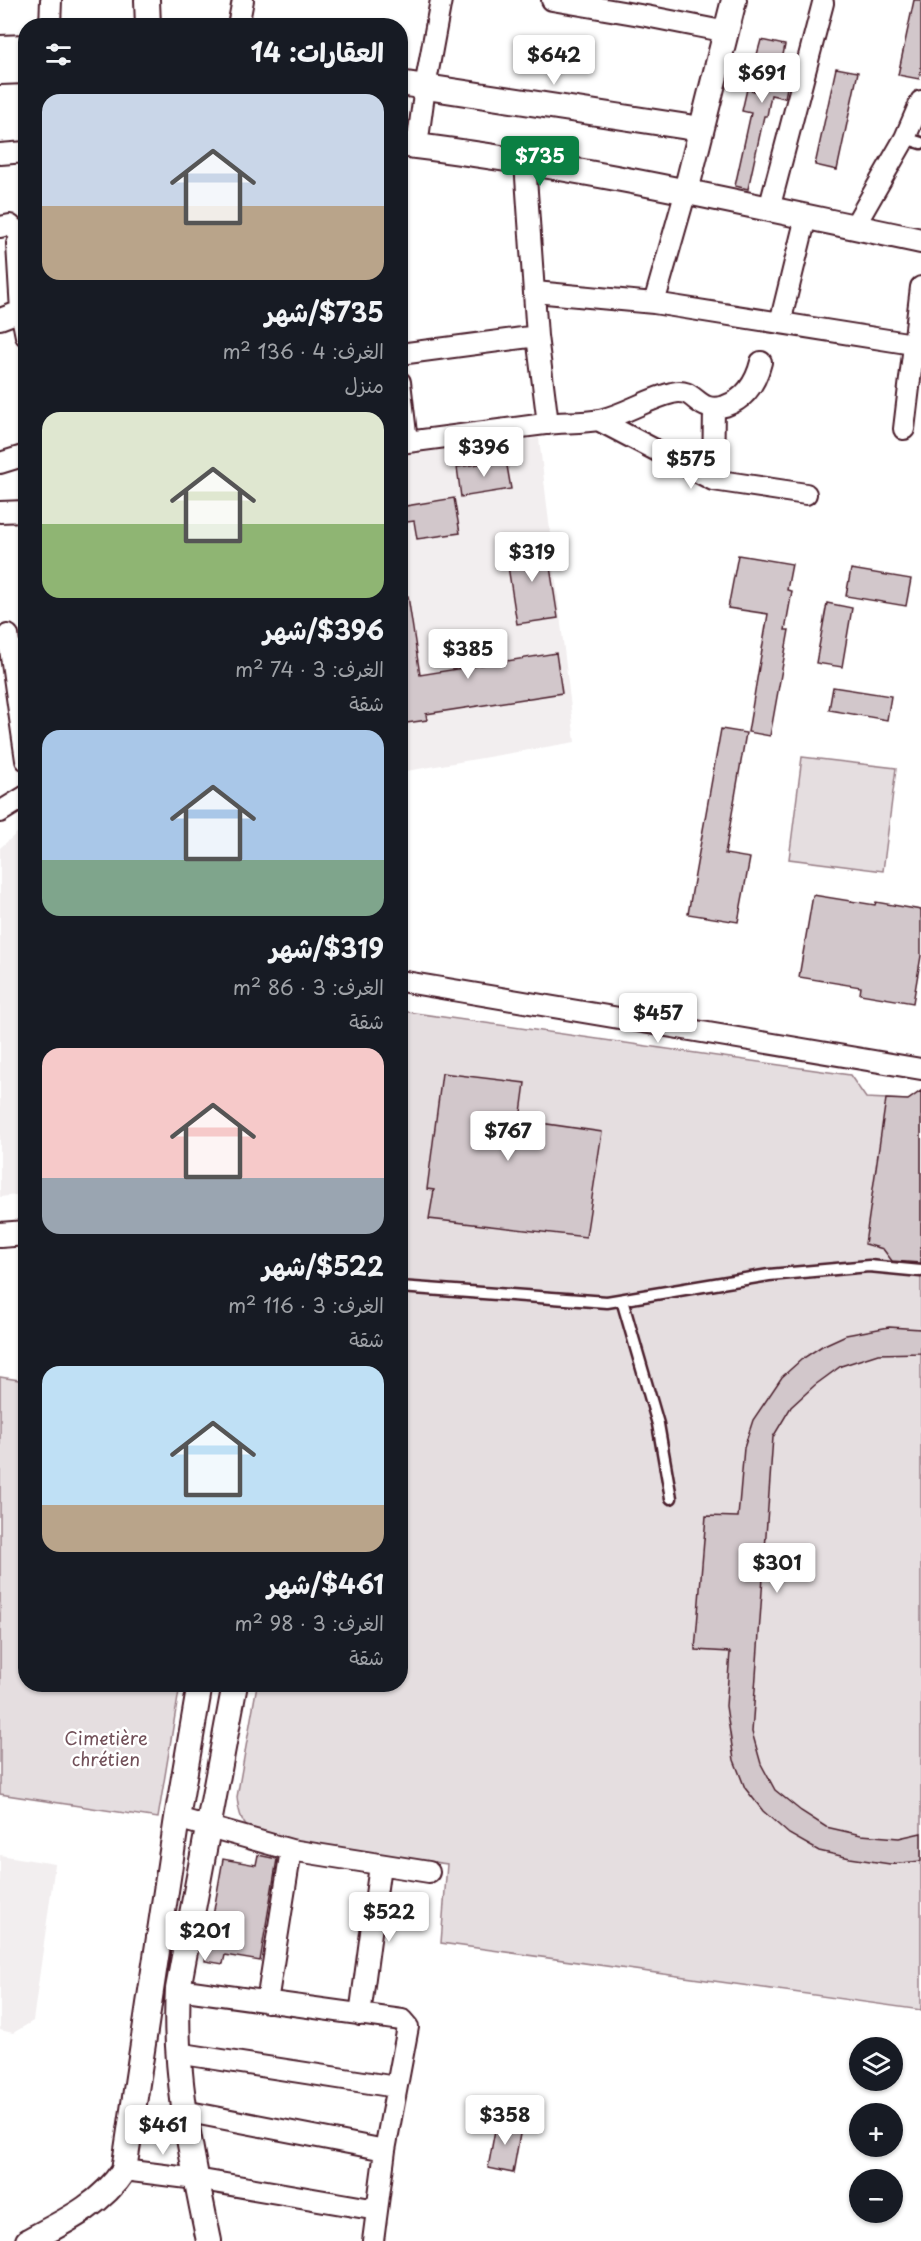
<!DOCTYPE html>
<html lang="ar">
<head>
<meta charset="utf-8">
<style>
  body { margin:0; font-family:"Playpen Sans","Playpen Sans Arabic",sans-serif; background:#242831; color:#f1f3f6; direction:rtl; height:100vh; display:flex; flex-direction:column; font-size:22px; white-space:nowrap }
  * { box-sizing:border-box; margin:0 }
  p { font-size:20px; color:#9ea1a6 }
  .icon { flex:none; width:33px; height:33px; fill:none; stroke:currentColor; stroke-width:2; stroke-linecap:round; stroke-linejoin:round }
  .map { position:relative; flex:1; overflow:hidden; direction:ltr }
  .details { position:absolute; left:18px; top:18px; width:390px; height:1674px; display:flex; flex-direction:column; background:#171b24; border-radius:24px; box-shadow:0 2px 4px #0004; direction:rtl }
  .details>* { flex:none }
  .buttons { position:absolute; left:849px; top:2037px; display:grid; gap:12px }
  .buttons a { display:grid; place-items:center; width:54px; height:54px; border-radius:50%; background:#171b24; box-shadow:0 2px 4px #0004; font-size:30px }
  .price { position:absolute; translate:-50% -51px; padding:0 14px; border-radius:6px; background:#fff; color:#222; font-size:20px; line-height:39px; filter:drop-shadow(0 2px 3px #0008) }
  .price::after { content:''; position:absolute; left:50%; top:36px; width:18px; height:14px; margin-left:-9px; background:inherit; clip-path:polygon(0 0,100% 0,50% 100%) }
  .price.selected { background:#0b8043; color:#fff }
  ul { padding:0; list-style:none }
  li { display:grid; align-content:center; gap:12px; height:318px; padding:0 24px }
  li span { display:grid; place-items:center; height:186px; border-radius:18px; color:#555 }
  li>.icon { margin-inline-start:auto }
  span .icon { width:108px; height:108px; fill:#fffc; stroke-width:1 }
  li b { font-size:26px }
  h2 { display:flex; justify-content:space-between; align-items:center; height:72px; padding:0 24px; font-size:26px }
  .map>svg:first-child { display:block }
</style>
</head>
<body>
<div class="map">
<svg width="921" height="2241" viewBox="0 0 921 2241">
  <rect width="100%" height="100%" fill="#fff"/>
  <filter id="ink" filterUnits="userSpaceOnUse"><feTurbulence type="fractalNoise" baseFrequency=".0167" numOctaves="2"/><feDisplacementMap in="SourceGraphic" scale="12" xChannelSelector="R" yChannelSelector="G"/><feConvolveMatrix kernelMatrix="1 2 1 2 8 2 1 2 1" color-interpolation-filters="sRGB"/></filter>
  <g filter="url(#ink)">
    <path fill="#f2eeef" d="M539 438 575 742 401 772V455Z
      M25 826V1194L0 1197V848Z
      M0 1855 55 1864 33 2021 13 2033 0 2030Z"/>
    <path fill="#e5dee0" stroke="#987e86" stroke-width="1.5" d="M802 757 896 768 883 871 789 859Z
      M401 1011 850 1075 866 1098 908 1100 921 1091V2010L441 1943 447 1864 273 1839C246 1830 240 1826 237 1797L257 1685 400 1684Z
      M0 1377 25 1381 26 1684 180 1685 158 1818 0 1794Z"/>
    <path fill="#d2c7cb" stroke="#4a1f2b" stroke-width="1.5" d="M914 0H921V70L919 79 898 75Z
      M761 40 785 45 780 70 790 72 785 98 771 95 767 116H764L748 189 735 186 751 113 742 111 747 89 758 92 763 64 755 62Z
      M836 68 858 72 837 170 815 165Z
      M506 460 511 489 461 497 457 467Z
      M454 498 460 533 417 539 414 521 400 523V507Z
      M546 541 558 618 517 624 505 547Z
      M738 555 792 564 787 590 792 591 785 630H789L770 736 748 732 768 614 728 608Z
      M851 569 911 579 906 606 846 596Z
      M408 596 420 675 556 653 562 693 426 714 427 720 400 724V597Z
      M827 603 852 608 842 667 816 663Z
      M833 687 891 696 887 720 829 710Z
      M721 729 746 733 725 854 750 858 738 922 688 914Z
      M813 895 875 905 876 902 921 910V956L913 1003 860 994 861 987 799 977Z
      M442 1073 525 1083 520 1120 602 1132 586 1237 429 1219 434 1190 427 1189Z
      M921 1091V1263L892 1261 883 1249 865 1244 886 1099 908 1100Z
      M889 1327 921 1329V1353L878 1354 841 1366 815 1385 791 1407 773 1437 752 1732 761 1764 775 1790 801 1811 826 1827 861 1835 899 1838 921 1833V1861L890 1864 850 1858 819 1851 789 1834 763 1811 745 1788 734 1760 726 1706 730 1652 695 1650 706 1516 738 1517 744 1448 753 1420 782 1377 802 1359 822 1346 846 1335Z
      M258 1855 277 1859 260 1961 225 1955 223 1964 205 1961 223 1859 256 1865Z
      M497 2119 522 2123 513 2173 488 2168Z"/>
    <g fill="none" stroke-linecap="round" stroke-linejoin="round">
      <g stroke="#4a1f2b" stroke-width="15">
        <path id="service" d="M905 138 921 143
          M400 1287 607 1302 769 1275 869 1266 921 1271
          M622 1300 658 1424 671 1498"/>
      </g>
      <g stroke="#4a1f2b" stroke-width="24">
        <path id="minor" d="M552 0 646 16 727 32
          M50 26 51 0
          M238 26 243 0
          M417 146 425 87 441 0
          M0 154 26 152
          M525 163 537 336 548 424
          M769 209 823 3
          M0 227 10 225 22 236
          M854 227 905 138 921 101
          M26 235 17 244 21 311 26 336
          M535 292 654 303 913 344
          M654 303 686 191
          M0 319 21 311
          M780 323 806 217
          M400 354 537 336
          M400 382 407 442
          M598 420 713 480 806 494
          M904 429 921 287
          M400 443C449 437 497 430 545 424 563 422 582 423 600 420 626 414 647 399 672 393 697 386 695 415 725 406 746 399 756 382 761 362
          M0 463 26 455
          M713 480 714 408
          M0 512 26 511
          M8 635 26 760
          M0 812 26 796
          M400 981 921 1069
          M177 1818 291 1850 429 1872
          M178 1989 402 2020 408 2027 385 2150 373 2241
          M267 2002 291 1850
          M360 2015 380 1865
          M177 2053 396 2087
          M184 2111 385 2150
          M124 2170 196 2179 377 2210"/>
      </g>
      <g stroke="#4a1f2b" stroke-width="28">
        <path id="tertiary" d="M147 0 148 26
          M0 48 26 47
          M0 72 26 71
          M400 83 701 129
          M400 144C576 165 748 205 921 241
          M686 191 734 0
          M0 1235 26 1233
          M28 2241C64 2222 101 2205 124 2170L177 1818 200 1684
          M209 2241C192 2158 173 2074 178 1989L235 1684"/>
      </g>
      <use href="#service" stroke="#fff" stroke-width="10"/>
      <use href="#minor" stroke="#fff" stroke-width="20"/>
      <use href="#tertiary" stroke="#fff" stroke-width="24"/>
    </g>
  </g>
  <g text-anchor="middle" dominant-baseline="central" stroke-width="5" stroke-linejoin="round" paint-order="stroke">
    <g font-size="18" fill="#714f58" stroke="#fff">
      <text x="106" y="1737">Cimetière<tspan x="106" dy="21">chrétien</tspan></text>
    </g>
  </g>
</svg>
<div class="buttons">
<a><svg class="icon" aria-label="layers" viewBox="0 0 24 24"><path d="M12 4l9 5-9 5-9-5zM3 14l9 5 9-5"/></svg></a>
<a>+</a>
<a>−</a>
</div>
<b class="price" style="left:554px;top:86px">$642</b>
<b class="price" style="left:762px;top:104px">$691</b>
<b class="price selected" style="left:540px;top:187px">$735</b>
<b class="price" style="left:484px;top:478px">$396</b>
<b class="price" style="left:691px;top:490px">$575</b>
<b class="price" style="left:532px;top:583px">$319</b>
<b class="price" style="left:468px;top:680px">$385</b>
<b class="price" style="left:658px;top:1044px">$457</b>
<b class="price" style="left:508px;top:1162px">$767</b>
<b class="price" style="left:777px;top:1594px">$301</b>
<b class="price" style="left:389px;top:1943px">$522</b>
<b class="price" style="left:205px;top:1962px">$201</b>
<b class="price" style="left:505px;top:2146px">$358</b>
<b class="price" style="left:163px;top:2156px">$461</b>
<section class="details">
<h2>العقارات: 14<svg class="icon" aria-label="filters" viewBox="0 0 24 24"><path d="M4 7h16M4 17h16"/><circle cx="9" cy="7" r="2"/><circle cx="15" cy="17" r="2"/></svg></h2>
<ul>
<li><span style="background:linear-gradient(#c9d6e8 60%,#b9a48a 0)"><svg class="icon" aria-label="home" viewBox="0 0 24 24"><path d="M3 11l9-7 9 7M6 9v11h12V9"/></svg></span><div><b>$735/شهر</b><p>الغرف: 4 · 136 m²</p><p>منزل</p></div></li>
<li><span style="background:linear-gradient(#dfe7d0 60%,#8fb573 0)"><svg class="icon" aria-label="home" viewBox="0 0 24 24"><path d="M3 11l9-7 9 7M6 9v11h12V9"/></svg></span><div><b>$396/شهر</b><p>الغرف: 3 · 74 m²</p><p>شقة</p></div></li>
<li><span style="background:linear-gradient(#a9c7e8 70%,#7fa58c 0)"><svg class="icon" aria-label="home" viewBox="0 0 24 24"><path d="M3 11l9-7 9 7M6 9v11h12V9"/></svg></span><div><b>$319/شهر</b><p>الغرف: 3 · 86 m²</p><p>شقة</p></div></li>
<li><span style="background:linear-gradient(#f6c9c9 70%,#9aa5b1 0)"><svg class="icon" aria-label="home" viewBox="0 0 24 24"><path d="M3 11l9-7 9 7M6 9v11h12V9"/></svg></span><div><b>$522/شهر</b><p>الغرف: 3 · 116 m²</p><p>شقة</p></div></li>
<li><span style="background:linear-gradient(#bfe0f5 75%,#b9a48a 0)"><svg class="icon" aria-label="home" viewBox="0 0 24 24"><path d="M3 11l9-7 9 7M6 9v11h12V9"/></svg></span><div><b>$461/شهر</b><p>الغرف: 3 · 98 m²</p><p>شقة</p></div></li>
</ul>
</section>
</div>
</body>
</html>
